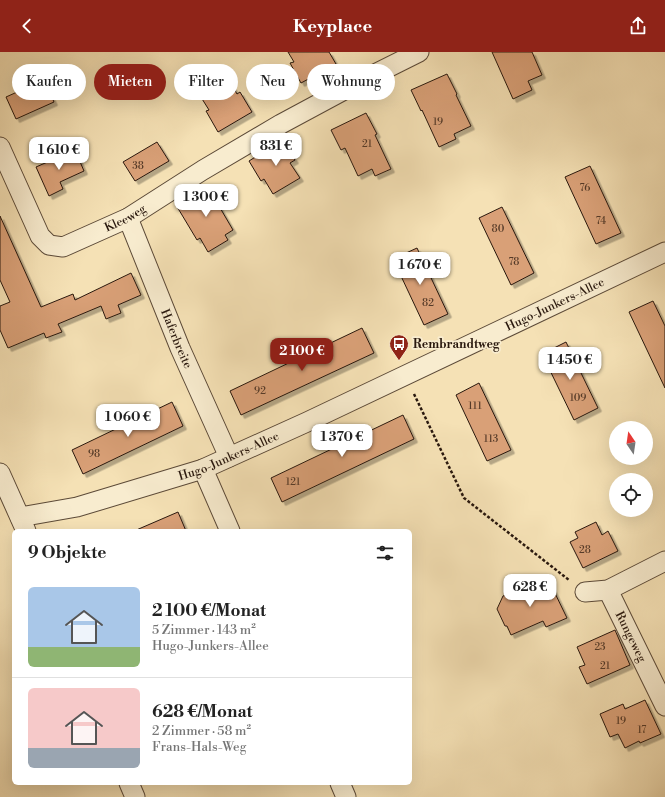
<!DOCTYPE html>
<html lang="de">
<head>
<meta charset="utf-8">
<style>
  body { margin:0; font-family:"Libre Bodoni",serif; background:#f6f6f6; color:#222; height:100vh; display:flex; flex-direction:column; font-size:15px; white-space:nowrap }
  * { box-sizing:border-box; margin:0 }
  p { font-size:13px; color:#767676 }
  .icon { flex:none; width:22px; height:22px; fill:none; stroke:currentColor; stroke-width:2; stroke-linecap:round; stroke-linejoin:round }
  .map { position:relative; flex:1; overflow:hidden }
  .side { position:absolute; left:12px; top:477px; width:400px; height:256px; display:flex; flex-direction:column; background:#fff; border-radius:6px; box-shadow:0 4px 16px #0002 }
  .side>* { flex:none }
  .guide { position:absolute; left:12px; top:12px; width:400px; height:36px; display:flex; gap:8px }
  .needle { width:26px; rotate:347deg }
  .fabs { position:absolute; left:609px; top:369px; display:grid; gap:8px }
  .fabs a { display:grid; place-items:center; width:44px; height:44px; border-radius:50%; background:#fff; box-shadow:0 4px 16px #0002; font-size:20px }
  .price { position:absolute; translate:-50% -34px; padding:0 9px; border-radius:8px; background:#fff; color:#222; font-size:13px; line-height:26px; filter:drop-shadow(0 1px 2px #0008) }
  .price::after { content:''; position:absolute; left:50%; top:24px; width:12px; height:9px; margin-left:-6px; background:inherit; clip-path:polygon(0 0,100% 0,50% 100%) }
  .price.selected { background:#8f2418; color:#fff }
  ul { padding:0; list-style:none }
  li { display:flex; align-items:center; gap:12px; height:100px; padding:0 16px }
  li+li { border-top:1px solid #e0e0e0 }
  li span { display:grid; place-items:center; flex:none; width:112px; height:80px; border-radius:6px; color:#555 }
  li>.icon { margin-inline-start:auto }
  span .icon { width:48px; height:48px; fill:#fffc; stroke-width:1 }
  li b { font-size:17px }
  h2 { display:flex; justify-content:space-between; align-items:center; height:48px; padding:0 16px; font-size:17px }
  .tag { padding:0 14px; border-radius:18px; background:#fff; box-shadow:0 4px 16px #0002; font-size:14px; line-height:36px }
  .tag.selected { background:#8f2418; color:#fff }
  header { display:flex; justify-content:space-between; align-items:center; height:52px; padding:0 16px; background:#8f2418; color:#fff; font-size:18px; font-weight:700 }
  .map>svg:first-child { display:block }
</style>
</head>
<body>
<header><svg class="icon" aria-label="back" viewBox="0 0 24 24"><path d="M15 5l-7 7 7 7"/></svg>Keyplace<svg class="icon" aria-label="share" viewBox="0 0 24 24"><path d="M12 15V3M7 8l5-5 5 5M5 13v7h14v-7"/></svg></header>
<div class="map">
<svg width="665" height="745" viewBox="0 0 665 745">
  <defs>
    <filter id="shadow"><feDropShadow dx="3.5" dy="3.5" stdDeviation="0" flood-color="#0004"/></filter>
  </defs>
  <rect width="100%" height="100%" fill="#f5e1b5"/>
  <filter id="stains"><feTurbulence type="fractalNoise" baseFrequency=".005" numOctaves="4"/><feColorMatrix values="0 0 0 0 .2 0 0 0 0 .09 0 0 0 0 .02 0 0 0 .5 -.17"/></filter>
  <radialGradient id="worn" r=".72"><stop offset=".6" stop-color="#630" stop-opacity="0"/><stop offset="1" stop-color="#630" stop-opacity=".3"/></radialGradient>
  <path fill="#d9a077" stroke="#29180e" filter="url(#shadow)" d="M288 0H329L336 12 301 31 290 11 294 10Z
    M492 0H532L542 23 528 29 532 38 513 47Z
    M447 22 457 42 456 43 471 74 454 82 456 87 439 95 422 58 421 59 411 38Z
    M228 26 237 42 240 40 252 60 218 80 206 59 209 58 199 42Z
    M44 28 54 50 16 67 6 45Z
    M366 61 377 82 375 83 391 117 375 124 372 117 358 124 345 96 341 98 331 78Z
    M282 88 295 108 290 111 300 126 273 142 264 127 261 129 249 109Z
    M157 90 169 109 135 129 123 110Z
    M75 98 84 119 60 130 63 137 49 144 36 115Z
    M590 114 621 181 596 192 565 125Z
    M209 133 221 153 219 154 233 178 225 183 228 188 208 200 200 186 197 188 176 153Z
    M502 155 534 221 511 233 479 166Z
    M0 164 41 255 73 242 75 248 131 221 141 243 118 253 121 261 106 267 101 254 58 272 62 280 46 286 44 281 8 296 0 278V254L10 250 0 228Z
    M417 196 448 262 424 273 393 207Z
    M653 249 665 274V336L629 260Z
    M362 276 374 301 241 363 230 339Z
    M566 290 598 356 574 368 542 302Z
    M479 331 511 398 487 409 456 343Z
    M172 350 183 374 83 422 72 398Z
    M403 363 414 387 282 450 271 426Z
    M178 460 186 479H134Z
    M596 470 602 483 608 479 618 499 583 516 570 490 578 486 575 480Z
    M550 531 567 566 546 575 543 569 511 583 507 574H505L497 557 503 544 527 533 530 540Z
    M615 578 630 613 587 632 579 615 585 613 577 595Z
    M645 648 661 682 640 691 639 689 625 696 618 682 610 685 600 662 623 652 625 657Z"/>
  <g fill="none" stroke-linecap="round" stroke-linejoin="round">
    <g stroke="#5c4a38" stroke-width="21">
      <g id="street">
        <path id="s1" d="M0 95 40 184 49 193 63 195 128 166 203 118 281 72 361 29 419 0"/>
        <path id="s2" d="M128 166 180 296 229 405"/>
        <path d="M203 417 230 479"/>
        <path d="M0 421 26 479"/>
        <path id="s3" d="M20 465 77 455 203 417 307 370 665 200"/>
        <path id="s4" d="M608 538 665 654"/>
        <path d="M585 540 608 538 665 509"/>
        <path d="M129 731 135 745"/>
        <path d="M340 731 346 745"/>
      </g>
    </g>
    <path stroke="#29180e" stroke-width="2.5" stroke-dasharray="3 2" stroke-linecap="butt" d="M414 342 464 446 569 528"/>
    <use href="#street" stroke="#f8eccf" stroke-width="19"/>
  </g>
  <defs>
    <g id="bus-pin" transform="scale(1)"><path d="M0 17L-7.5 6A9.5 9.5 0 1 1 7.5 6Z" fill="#8f2418" stroke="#f8eccf"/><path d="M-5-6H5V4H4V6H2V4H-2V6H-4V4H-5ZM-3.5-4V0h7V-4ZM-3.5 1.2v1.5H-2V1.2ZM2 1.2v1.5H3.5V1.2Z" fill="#fff"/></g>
  </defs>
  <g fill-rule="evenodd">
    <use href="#bus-pin" x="399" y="292"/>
  </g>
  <g text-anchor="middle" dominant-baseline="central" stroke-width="3.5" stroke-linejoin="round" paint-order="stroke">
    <g font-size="10" fill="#553a28">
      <text x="438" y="70">19</text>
      <text x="367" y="92">21</text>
      <text x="138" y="114">38</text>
      <text x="585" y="136">76</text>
      <text x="601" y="169">74</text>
      <text x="498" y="177">80</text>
      <text x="514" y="210">78</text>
      <text x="428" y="251">82</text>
      <text x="260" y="339">92</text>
      <text x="578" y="346">109</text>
      <text x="475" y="354">111</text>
      <text x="491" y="387">113</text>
      <text x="94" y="402">98</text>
      <text x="293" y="430">121</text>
      <text x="585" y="498">28</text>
      <text x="600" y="595">23</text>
      <text x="605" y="614">21</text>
      <text x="621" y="669">19</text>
      <text x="642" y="678">17</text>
    </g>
    <g font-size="12" fill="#29180e" stroke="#f8eccf">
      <text stroke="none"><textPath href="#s1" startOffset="193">Kleeweg</textPath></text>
      <text stroke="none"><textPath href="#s3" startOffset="578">Hugo-Junkers-Allee</textPath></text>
      <text stroke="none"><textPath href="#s2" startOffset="130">Haferbreite</textPath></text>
      <text stroke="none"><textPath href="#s3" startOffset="218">Hugo-Junkers-Allee</textPath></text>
      <text stroke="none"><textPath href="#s4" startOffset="52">Rungeweg</textPath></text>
    </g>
    <g font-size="12" font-weight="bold" fill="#29180e" stroke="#f8eccf" text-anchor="start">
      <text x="413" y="292">Rembrandtweg</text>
    </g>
  </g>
  <rect width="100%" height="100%" filter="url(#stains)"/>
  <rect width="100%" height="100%" fill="url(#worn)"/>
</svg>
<div class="fabs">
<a><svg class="needle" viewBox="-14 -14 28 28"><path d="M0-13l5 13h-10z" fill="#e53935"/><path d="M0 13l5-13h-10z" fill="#767676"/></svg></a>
<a><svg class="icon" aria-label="locate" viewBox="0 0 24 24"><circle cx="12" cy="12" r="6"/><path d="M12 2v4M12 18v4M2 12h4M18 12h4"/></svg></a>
</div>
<b class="price" style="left:276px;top:115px">831 €</b>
<b class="price" style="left:59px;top:119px">1 610 €</b>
<b class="price" style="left:206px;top:166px">1 300 €</b>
<b class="price" style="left:420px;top:234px">1 670 €</b>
<b class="price selected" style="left:302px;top:320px">2 100 €</b>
<b class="price" style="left:570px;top:329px">1 450 €</b>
<b class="price" style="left:128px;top:386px">1 060 €</b>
<b class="price" style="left:342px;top:406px">1 370 €</b>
<b class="price" style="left:530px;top:556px">628 €</b>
<div class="guide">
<a class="tag">Kaufen</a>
<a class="tag selected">Mieten</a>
<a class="tag">Filter</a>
<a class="tag">Neu</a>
<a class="tag">Wohnung</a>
</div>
<section class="side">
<h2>9 Objekte<svg class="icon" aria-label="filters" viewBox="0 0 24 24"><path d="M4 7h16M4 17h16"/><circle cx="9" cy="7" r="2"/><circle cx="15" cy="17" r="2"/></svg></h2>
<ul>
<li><span style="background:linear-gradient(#a9c7e8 75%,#8fb573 0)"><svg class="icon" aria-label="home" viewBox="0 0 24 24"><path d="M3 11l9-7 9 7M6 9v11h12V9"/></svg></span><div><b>2 100 €/Monat</b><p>5 Zimmer · 143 m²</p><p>Hugo-Junkers-Allee</p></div></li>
<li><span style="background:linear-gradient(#f6c9c9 75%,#9aa5b1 0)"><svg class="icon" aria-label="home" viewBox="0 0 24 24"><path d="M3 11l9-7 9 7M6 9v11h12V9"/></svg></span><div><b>628 €/Monat</b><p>2 Zimmer · 58 m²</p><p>Frans-Hals-Weg</p></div></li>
</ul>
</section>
</div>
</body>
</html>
